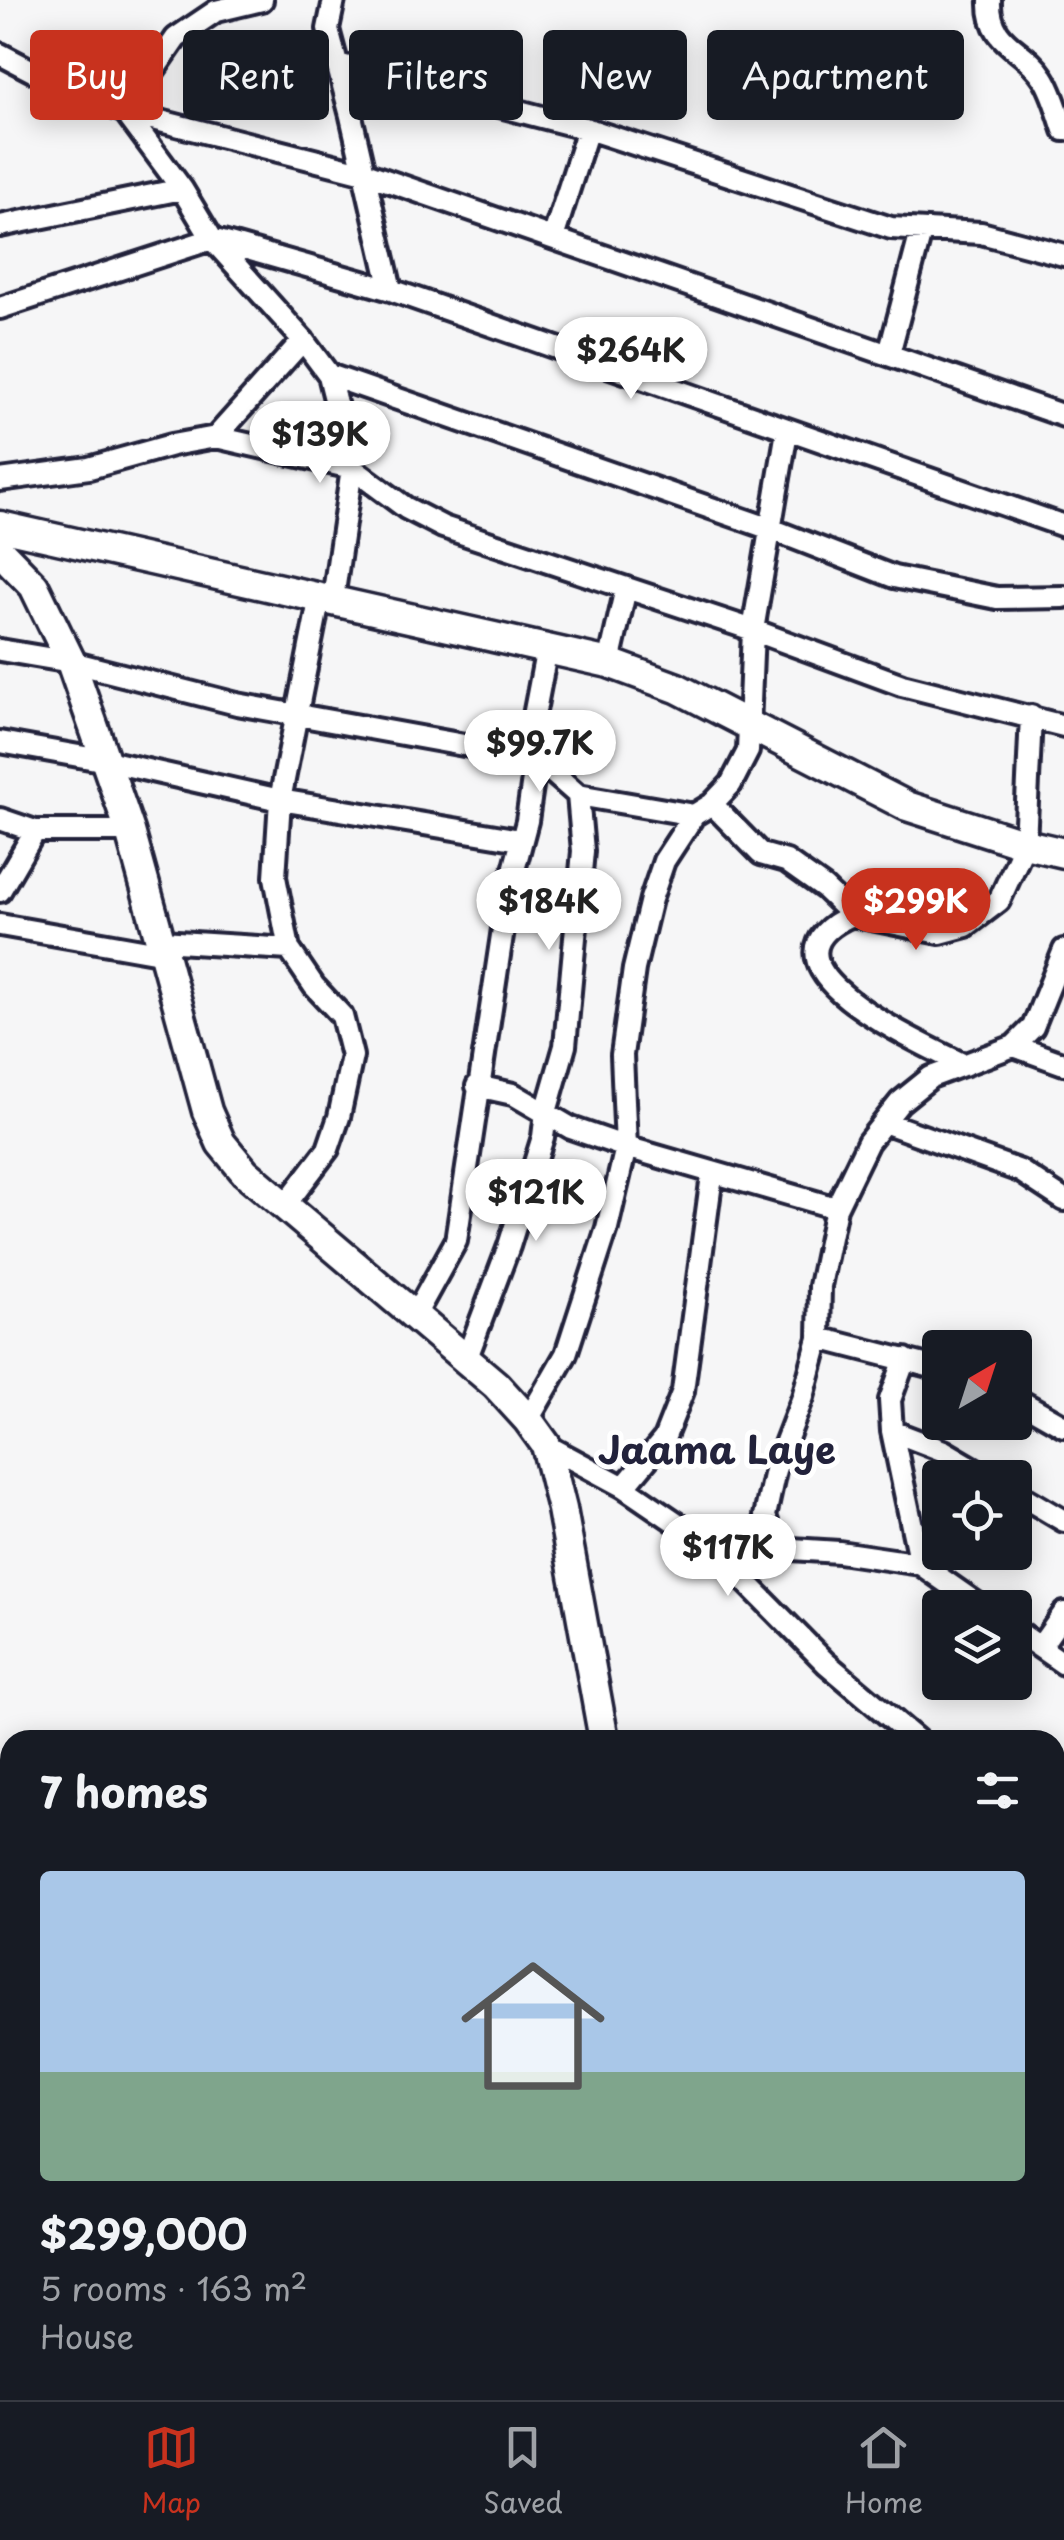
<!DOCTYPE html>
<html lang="en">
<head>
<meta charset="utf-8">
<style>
  body { margin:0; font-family:"Playpen Sans",sans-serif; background:#20242c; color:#f1f3f6; height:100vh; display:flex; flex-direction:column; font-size:38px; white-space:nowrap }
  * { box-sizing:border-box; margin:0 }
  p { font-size:32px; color:#9ea1a6 }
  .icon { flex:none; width:55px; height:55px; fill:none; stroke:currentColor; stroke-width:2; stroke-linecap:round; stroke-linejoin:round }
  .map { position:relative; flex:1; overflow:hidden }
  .details { position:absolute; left:0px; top:1730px; width:1065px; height:670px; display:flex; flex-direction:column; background:#171b24; border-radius:30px 30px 0 0; box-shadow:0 5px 25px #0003 }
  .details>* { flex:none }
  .top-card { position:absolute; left:30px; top:30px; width:1005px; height:90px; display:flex; gap:20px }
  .needle { width:65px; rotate:39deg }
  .controls { position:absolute; left:922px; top:1330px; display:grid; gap:20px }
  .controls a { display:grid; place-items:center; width:110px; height:110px; border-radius:10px; background:#171b24; box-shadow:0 5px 25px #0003; font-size:50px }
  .price { position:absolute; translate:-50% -85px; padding:0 22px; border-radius:35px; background:#fff; color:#222; font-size:32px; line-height:65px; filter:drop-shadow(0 2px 5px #0008) }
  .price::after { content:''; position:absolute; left:50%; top:60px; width:30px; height:22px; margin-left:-15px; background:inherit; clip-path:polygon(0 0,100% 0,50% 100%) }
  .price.on { background:#c8321e; color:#fff }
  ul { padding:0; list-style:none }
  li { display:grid; align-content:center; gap:20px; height:530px; padding:0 40px }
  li+li { border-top:2px solid #363941 }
  li span { display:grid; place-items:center; height:310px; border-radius:10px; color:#555 }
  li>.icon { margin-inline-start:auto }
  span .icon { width:180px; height:180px; fill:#fffc; stroke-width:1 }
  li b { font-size:42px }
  h2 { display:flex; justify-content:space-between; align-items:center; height:120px; padding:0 40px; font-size:42px }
  .tag { padding:0 35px; border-radius:10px; background:#171b24; box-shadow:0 5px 25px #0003; font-size:35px; line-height:90px }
  .tag.on { background:#c8321e; color:#fff }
  .tab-bar { display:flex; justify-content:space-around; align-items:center; height:140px; border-top:2px solid #363941; background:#171b24; font-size:28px; color:#9ea1a6 }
  .tab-bar a { display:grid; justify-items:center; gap:5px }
  .tab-bar .on { color:#c8321e }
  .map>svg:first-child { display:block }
</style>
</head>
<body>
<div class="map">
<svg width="1064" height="2400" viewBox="0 0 1064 2400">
  <rect width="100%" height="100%" fill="#f6f6f7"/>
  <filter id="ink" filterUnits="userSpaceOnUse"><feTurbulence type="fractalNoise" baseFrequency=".01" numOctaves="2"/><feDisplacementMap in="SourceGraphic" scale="20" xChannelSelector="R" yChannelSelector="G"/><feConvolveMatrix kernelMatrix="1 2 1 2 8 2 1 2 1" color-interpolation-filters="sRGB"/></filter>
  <g filter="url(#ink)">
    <path fill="#e6e6e9" d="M718 2390H983L978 2400H730L716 2394Z"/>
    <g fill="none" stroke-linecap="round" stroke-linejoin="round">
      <g stroke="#22223b" stroke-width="28">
        <path id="minor" d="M334 0 328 29 351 116 391 290
          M990 0C988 45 1024 47 1043 77 1053 92 1058 113 1064 130
          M0 54 67 89 125 112 365 173 1064 416
          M337 64 588 129 891 228 981 233 1064 255
          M125 112 182 189 212 239 303 340 329 375 352 468 406 508 443 527 753 630 902 685 1064 726
          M125 112 176 38 216 11 262 0
          M0 226 182 189
          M553 238 588 129
          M0 308 212 239 391 290 1064 526
          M889 354 921 232
          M329 375 771 529 894 577 997 598 1064 597
          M216 437 352 468 333 599
          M0 480 89 468 172 445 216 437 303 340
          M0 650 71 662 237 704 536 758 578 795 694 815
          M609 663 626 588
          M0 742 107 761 280 800 520 840
          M712 804 761 854 786 861 824 888 852 915 940 933 966 926 999 901 1025 844 1031 716
          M0 819 35 831H130
          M509 889 578 900
          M0 891 35 831
          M852 915C740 965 924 1044 964 1065
          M0 925 165 954
          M161 941 289 949
          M1014 1046 1064 1064
          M477 1086 513 1094 571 1128 626 1147 836 1208
          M884 1122 1020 1171 1064 1200
          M283 1208 328 1149 339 1117 352 1056 342 1016 314 986 289 949 275 877 280 800 320 596
          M414 1317 456 1241 509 889 527 821 536 758 534 716 547 648
          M819 1338 940 1369
          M905 1359 890 1400 892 1431 920 1564
          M466 1360 509 1246 543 1137 546 1112 565 1046 583 851 578 795
          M1015 1398 1064 1426
          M528 1420 566 1354 607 1228 626 1147 622 1055 634 969 651 899 664 861 694 815 712 804 731 784 748 751 753 630 787 431
          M892 1431 944 1451 990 1478
          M546 1445 624 1487 687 1530 744 1580 826 1663 917 1740
          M624 1487 664 1439 683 1391 712 1175
          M1015 1492 1064 1521
          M776 1548 765 1516 775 1470 803 1397 819 1338 820 1286 836 1208 868 1142 900 1102 931 1077 1014 1046 1033 1027 1064 950
          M744 1580 776 1548 839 1552 920 1564 983 1608
          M1015 1630 1064 1664
          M1040 1647 1064 1613
          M1055 1875 1064 1863
          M1055 2019 1064 2025
          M1055 2214 1064 2221
          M667 2390 689 2400
          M496 2400 504 2390"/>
      </g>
      <g stroke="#22223b" stroke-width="35">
        <path id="tertiary" d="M0 526 609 663 677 688 907 806 1025 844 1064 853
          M0 551 34 586 71 662 130 831 207 1111 221 1143 245 1172 496 1385 528 1420 546 1445 562 1509 604 1740
          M660 2400V2390"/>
      </g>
      <use href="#minor" stroke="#fff" stroke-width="20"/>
      <use href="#tertiary" stroke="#fff" stroke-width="28"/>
    </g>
  </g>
  <g text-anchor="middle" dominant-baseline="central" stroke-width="10" stroke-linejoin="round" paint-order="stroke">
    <g font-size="38" font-weight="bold" fill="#22223b" stroke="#fff">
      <text x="717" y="1448">Jaama Laye</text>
    </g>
  </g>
</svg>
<div class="controls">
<a><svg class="needle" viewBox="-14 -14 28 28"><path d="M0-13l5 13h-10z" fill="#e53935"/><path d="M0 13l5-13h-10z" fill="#9ea1a6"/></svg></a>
<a><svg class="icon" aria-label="locate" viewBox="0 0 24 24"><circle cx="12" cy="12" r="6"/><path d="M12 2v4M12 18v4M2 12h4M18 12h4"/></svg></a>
<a><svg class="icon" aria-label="layers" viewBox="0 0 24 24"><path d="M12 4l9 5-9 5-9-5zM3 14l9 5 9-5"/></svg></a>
</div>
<b class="price" style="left:631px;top:402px">$264K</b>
<b class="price" style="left:320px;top:486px">$139K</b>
<b class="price" style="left:540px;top:795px">$99.7K</b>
<b class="price" style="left:549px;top:953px">$184K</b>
<b class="price on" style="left:916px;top:953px">$299K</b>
<b class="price" style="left:536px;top:1244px">$121K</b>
<b class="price" style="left:728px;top:1599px">$117K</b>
<div class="top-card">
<a class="tag on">Buy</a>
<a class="tag">Rent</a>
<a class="tag">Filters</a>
<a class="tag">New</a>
<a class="tag">Apartment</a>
</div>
<section class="details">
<h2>7 homes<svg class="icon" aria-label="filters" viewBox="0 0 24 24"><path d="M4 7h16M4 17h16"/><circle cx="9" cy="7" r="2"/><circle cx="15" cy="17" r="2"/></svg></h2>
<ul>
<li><span style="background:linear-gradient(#a9c7e8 65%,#7fa58c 0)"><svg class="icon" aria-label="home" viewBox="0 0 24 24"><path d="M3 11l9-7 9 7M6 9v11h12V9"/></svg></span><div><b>$299,000</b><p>5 rooms · 163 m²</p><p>House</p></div></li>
</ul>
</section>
</div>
<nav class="tab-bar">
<a class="on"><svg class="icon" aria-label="map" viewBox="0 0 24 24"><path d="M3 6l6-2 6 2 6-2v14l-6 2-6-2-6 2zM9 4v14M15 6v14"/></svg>Map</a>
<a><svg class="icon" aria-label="saved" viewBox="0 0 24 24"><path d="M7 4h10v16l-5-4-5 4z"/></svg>Saved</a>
<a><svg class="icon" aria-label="home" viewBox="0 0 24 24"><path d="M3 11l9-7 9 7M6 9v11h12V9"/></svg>Home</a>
</nav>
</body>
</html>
